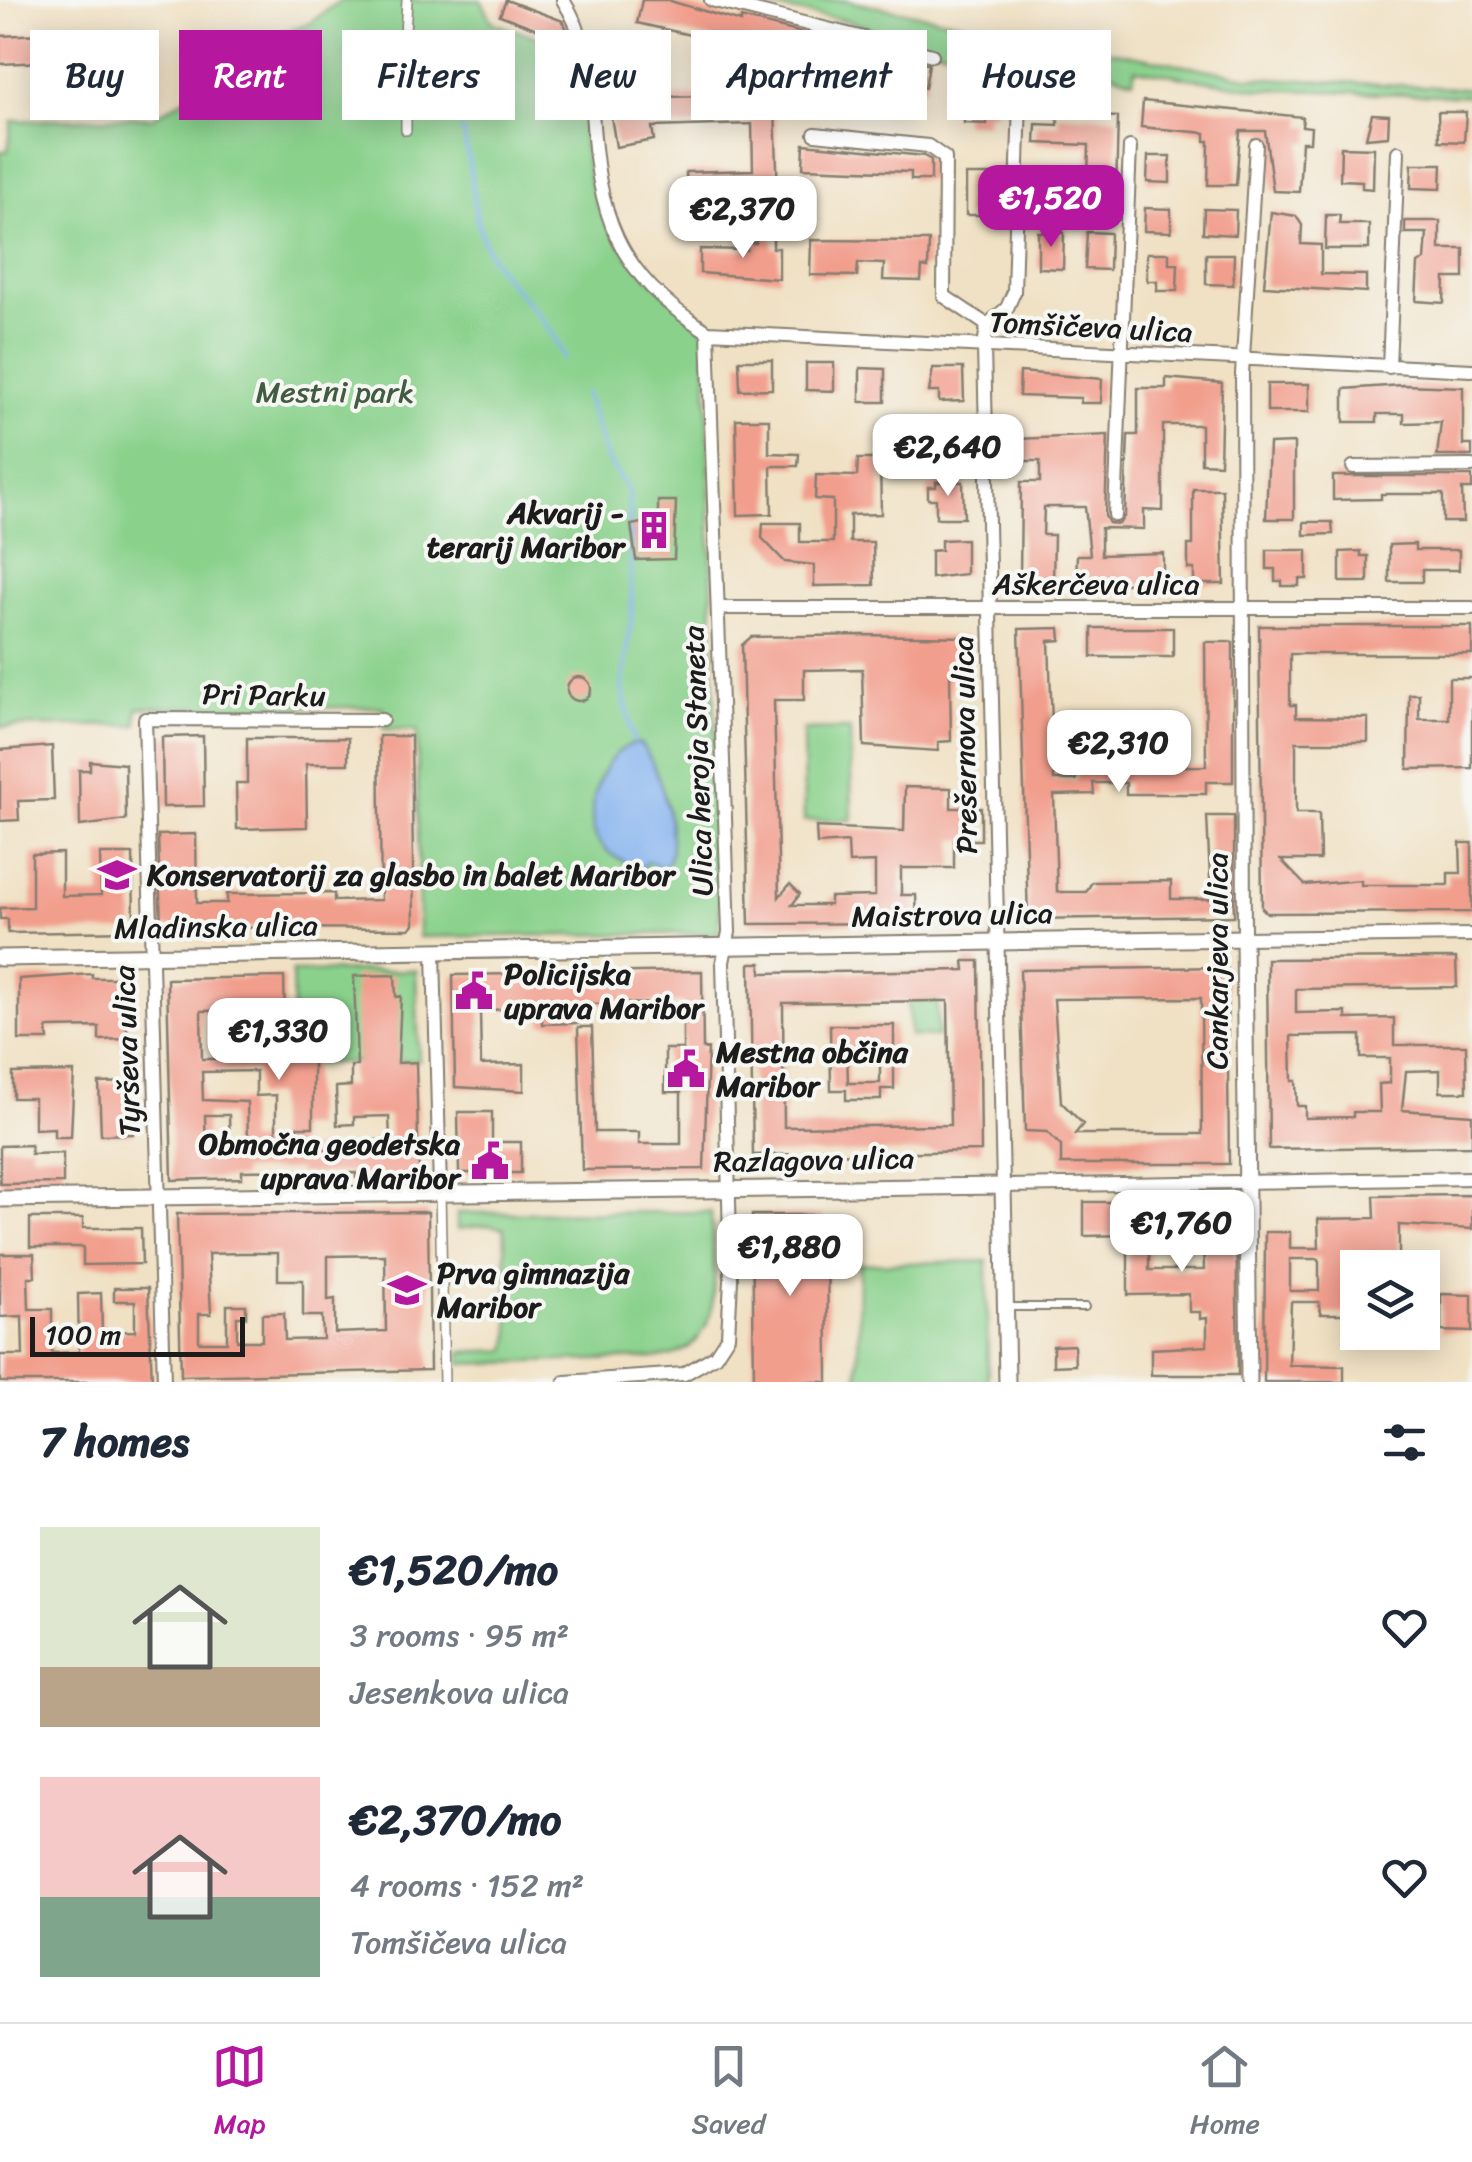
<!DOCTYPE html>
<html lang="en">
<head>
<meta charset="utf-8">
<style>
  body { margin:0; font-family:Sriracha,sans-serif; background:#f2f2f3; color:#1f2937; height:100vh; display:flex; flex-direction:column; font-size:38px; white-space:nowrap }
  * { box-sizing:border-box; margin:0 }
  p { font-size:32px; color:#747a83 }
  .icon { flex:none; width:55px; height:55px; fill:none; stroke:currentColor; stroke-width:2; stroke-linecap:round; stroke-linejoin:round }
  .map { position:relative; height:1382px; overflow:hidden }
  .drawer { display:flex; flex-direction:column; background:#fff; flex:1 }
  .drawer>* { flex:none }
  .banner { position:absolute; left:30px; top:30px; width:1412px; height:90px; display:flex; gap:20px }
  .fabs { position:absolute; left:1340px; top:1250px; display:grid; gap:20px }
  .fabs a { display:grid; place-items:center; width:100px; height:100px; border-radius:0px; background:#fff; box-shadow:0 5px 25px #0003; font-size:50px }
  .scale { position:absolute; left:30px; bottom:25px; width:215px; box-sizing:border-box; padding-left:10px; border:5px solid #1c1c1c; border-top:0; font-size:28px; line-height:35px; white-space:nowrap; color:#1c1c1c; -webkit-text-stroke:8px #f6f6f2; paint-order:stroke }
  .price { position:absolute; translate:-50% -85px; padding:0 22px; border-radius:20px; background:#fff; color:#222; font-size:32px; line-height:65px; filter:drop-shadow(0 2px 5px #0008) }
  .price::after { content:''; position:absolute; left:50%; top:60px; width:30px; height:22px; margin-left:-15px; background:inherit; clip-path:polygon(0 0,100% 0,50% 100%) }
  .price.active { background:#b5179e; color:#fff }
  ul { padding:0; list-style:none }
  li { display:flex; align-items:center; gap:30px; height:250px; padding:0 40px }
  li span { display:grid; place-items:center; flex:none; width:280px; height:200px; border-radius:0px; color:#555 }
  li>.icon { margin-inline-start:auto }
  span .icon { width:120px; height:120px; fill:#fffc; stroke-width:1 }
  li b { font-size:42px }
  h2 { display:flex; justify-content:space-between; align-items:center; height:120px; padding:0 40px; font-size:42px }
  .pill { padding:0 35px; border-radius:0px; background:#fff; box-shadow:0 5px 25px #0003; font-size:35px; line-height:90px }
  .pill.active { background:#b5179e; color:#fff }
  .tabs { display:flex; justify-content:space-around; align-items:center; height:140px; border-top:2px solid #e0e1e3; background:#fff; font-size:28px; color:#747a83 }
  .tabs a { display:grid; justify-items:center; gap:5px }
  .tabs .active { color:#b5179e }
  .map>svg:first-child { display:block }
</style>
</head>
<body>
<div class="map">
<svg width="1472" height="1382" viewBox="0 0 1472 1382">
  <rect width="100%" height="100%" fill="#f6f6f2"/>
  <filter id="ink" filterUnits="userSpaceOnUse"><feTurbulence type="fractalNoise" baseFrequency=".01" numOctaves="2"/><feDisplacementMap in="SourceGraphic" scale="20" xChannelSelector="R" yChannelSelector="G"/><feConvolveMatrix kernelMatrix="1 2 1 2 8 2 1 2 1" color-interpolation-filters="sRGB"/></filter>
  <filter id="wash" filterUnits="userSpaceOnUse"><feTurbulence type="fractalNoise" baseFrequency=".0048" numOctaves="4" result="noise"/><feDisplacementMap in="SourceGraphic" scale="40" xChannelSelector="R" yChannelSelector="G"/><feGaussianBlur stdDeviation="2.25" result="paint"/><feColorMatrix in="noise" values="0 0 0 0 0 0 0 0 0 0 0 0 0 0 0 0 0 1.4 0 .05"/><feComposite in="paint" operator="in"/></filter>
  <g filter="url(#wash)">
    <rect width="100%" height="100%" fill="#f0e1c4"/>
    <path fill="#8ad18c" stroke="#537654" stroke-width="2.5" d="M341 0H481L493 23 580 51C583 100 578 165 600 210 623 259 667 295 706 331L720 933 419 937 417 730 384 729 383 707 137 708V725L0 727V151H8L12 121 153 117 208 85 260 84 267 67 258 39 307 25Z
      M726 0H842L1247 77 1472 89V96L1259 89 1135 69 1133 80 1072 60 954 39 953 53 844 20Z
      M850 729 852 820 804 821 803 730Z
      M416 970 419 1061 317 1063V1045L294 1046 292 972Z
      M908 1001H937L938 1037 910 1036Z
      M711 1212C713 1264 731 1352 657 1358L461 1364V1352L507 1350 510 1335 504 1229 490 1225 457 1229V1213Z
      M987 1261 988 1382 907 1378 858 1382 859 1264Z"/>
    <path fill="#85b3ef" stroke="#506886" stroke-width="2.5" d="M639 743C659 762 679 836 668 862L657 869 654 863 646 862 641 869C626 864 604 853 597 839 582 809 603 746 639 743Z"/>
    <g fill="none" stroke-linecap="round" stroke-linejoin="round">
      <path stroke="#85b3ef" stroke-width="4" d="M461 129C475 168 469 213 488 251 508 292 550 314 564 359
        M585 393 607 459 629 492 632 613 622 688 634 742"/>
    </g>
    <g id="blocks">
      <path fill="#f29e8d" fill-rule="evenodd" d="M506 0 563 21 568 32 565 40 500 15Z
        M642 0H667L741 22V18L929 64 925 88 637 23Z
        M43 34 44 62 0 64V36Z
        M210 47 251 52 248 74 208 65Z
        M985 65H1011L1010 89H996L995 113H987V124L964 123V95L984 96Z
        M1037 68 1068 69 1067 96 1036 95Z
        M748 95 775 106 778 199 687 202 686 172 753 170 752 124 652 127 654 140 616 147 610 110 663 102V97Z
        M1143 101 1303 117 1302 126 1311 127 1310 142H1302L1299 192 1273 191 1265 131H1240L1236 185H1208L1209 141H1205V133L1141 127Z
        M1438 112H1466L1464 142 1439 141Z
        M1058 114 1118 117 1116 193 1093 192 1094 177H1088L1089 145 1035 143 1036 124 1058 125Z
        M1372 114 1389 115 1388 136 1366 138Z
        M804 144 924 156 931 160V180H911V172L803 168Z
        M1341 147 1374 148 1373 189 1362 188V181L1340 180Z
        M1148 156H1170V183L1147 182Z
        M1412 164H1442L1441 189 1411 188Z
        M966 175H997V215H966Z
        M1038 176H1063V210H1038Z
        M1145 208 1171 209V232L1144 231Z
        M1204 209 1236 210 1235 235 1203 233Z
        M1271 212 1296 216 1302 225 1301 244 1321 245V274L1366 275V292L1264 286Z
        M1326 215H1340L1339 224H1369V249H1325Z
        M1405 221H1440V249H1464V278H1445L1444 303 1416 301 1418 264 1425 260 1427 233H1405Z
        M1038 232 1064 233 1063 269 1038 268Z
        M1087 232 1110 233 1109 270 1085 269Z
        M756 237H773V248H779V279L700 273V249L747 250V243H756Z
        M811 240 929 241 928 268 922 267 921 281 883 280 884 264 858 263 857 276 810 275Z
        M1147 253H1169V264H1178L1177 291H1157V281H1147Z
        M1206 254H1234L1233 285 1206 284Z
        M739 360H772V389L740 390Z
        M806 363H834V391L806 390Z
        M860 368 885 369V402H860Z
        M933 368H963L964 401 939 402V392H929Z
        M1020 372 1102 379 1101 403H1080L1081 398 1019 396Z
        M1166 378 1222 383 1220 464 1201 463V425H1163V511L1144 510V529L1101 528V555L1163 553V586L1076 581 1077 555H1090L1085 507H1044L1043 535H1054L1053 583H1020L1021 482H1040V461H1017V439L1108 435 1105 516 1109 523 1119 524 1125 515 1128 435H1138V388H1166Z
        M1267 384H1309V412H1267Z
        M1403 385 1463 387V445H1472V456H1437L1441 422 1404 423V414H1377V422H1344V389Z
        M736 419H769V453L799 454 798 466H771L772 514 738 515Z
        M937 426H961V461H937Z
        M1294 443V519H1266L1269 444Z
        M858 459H880L881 514 850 515V542H873L874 585 814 586V565L785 562 762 538 763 523H800V542H833V500L815 499 816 475 857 476Z
        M1333 476H1472V489H1462L1463 522H1443V494H1381V499L1333 500Z
        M936 482H963L964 518H936V499H928V487H936Z
        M1193 489H1222L1224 584H1194V569H1188V545H1193Z
        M658 501H676L674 559 636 560 631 525 658 520Z
        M1304 522H1332L1333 534 1304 535Z
        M966 539V574L931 578V551L941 550V540Z
        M1415 544V550H1459V570H1422V582H1389V545Z
        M1267 550H1307V579H1299V586H1282V581H1275V569H1267Z
        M1361 551V556H1368V582H1340V552Z
        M1259 626H1472V654H1290V705H1296V717L1368 718V742H1296V813H1319L1320 860H1281L1305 885 1361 880V885H1448V873H1461L1460 843H1472V912L1267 913 1262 908Z
        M1060 628 1061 640 1049 641 1054 780H1076L1075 739 1101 738V728H1119L1120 767 1206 766 1205 642H1233V782H1206V794H1126V783H1093L1094 794 1054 795 1057 892H1086L1092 882 1171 881V899H1211L1207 816H1234V916L1028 919 1019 629Z
        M1092 628H1173V657H1092Z
        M862 635 968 637 969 675H950L951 741 938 742V751L864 746 862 669 804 670V700H774L779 897 790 884 800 894 792 905H830V897L875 896V862L849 863 848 842 817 844 816 827 904 831 905 787 951 788V808H981V840H954V868H901V895H916L917 923 749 924 742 645 751 637Z
        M567 689a12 12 0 1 1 24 0a12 12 0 1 1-24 0Z
        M1449 678H1472V768L1408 769 1409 694H1419V719H1449Z
        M1136 717H1179V733H1136Z
        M203 736 204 806 163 807 162 737Z
        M379 736H411L414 924 410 929 161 927 158 835 196 834 197 903H227V894L334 893V901L381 900Z
        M247 738H348V764H306L307 827 237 829 236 783H247Z
        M52 746 54 800 18 801 19 820 0 821V750Z
        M90 761 125 764 126 820 80 826 79 770H90Z
        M62 853V896L101 895 100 854H133L134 931 8 933V919H0V908L32 907V854Z
        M1456 958 1457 987 1296 989V1013L1346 1012V1019L1394 1018V1045H1466L1467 1092H1440V1070L1406 1071 1402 1110 1472 1115V1146L1269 1149 1267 959ZM1361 1035V1058H1390V1083L1379 1084 1380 1112H1353V1117L1305 1118V1106H1297L1296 1081H1292L1291 1036Z
        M964 961H979L981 1151 753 1155 750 963H761V973L965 970ZM937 1001H948L950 1125 784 1127 783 1003Z
        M1227 967 1229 1164H1061V1146L1047 1132 1025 1131 1020 970ZM1201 998 1202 1134H1075L1083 1124 1061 1102 1054 999Z
        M702 971 703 1049H708L704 1169 582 1170 578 1027H592L595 1132H639V1144H681V1092H665V1049H683V1003L578 1004 579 1023 542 1024V1009L480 1010 481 1065 524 1064V1091L455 1087 453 975Z
        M92 974V978H126L127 1039 99 1040V1027L47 1028 48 1040H19V979Z
        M395 975 396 997 401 996 398 1063 416 1062 419 1177 356 1178V1173L298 1174V1170L242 1171V1178L172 1180 167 979 284 977 286 1058 313 1057V1127H297V1150L355 1149H373V1140H390L389 1116 354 1117V1124L337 1125 336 1087 351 1086V1066H357L354 976ZM264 1010 265 1059H202L201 1011ZM256 1071V1096L276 1095V1141H248L247 1102 203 1100 202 1072ZM205 1115H229L230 1150 206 1151Z
        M830 1025H894V1089H881V1100H846V1090H831ZM847 1050H880V1083H848Z
        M74 1072 71 1137H54V1128L34 1129V1098H13V1073Z
        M132 1082 133 1134 101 1135 99 1083Z
        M458 1112H492V1142H521V1173H459Z
        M31 1145V1154L63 1153V1183L0 1184V1146Z
        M1472 1195V1229L1399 1225V1268H1358V1314H1320L1319 1302H1291L1289 1365 1344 1366V1382H1264L1265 1232H1290V1248H1319L1318 1219 1375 1218 1374 1196ZM1290 1259H1319V1291H1290Z
        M1084 1202H1116V1209L1236 1208 1238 1375H1151V1349L1207 1346V1318L1200 1319V1312H1189V1294L1128 1295V1235L1084 1236ZM1149 1241H1203L1204 1270H1149Z
        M428 1212 430 1370 181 1376 177 1214ZM241 1253H278V1280H303V1316H322L323 1339 285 1340 284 1313 262 1314V1341H237V1317H246V1305H227V1342H199V1314H211L208 1254ZM385 1255 386 1331 335 1333V1299L328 1300V1256Z
        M752 1215H822V1221H827L828 1382H754Z
        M30 1218H83V1228H141L142 1264 83 1265V1247H30Z
        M0 1254H34L35 1277H28L29 1309H52V1353L79 1352 78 1294 101 1293 102 1332 135 1331V1301H114V1288H148L152 1382H0V1355H23L22 1316 0 1317Z
        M1441 1294 1472 1295V1332L1441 1331Z
        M1074 1345 1075 1365 1053 1366V1346Z"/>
    </g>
  </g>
  <g filter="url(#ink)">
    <use href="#blocks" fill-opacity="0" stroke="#867e70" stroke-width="2.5"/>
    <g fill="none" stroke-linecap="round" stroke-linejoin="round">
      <g stroke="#867e70" stroke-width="10">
        <path id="service" d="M1007 1307H1085"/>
      </g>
      <g stroke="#867e70" stroke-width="12">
        <path id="pedestrian" d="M405 34 407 0
          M406 69V130
          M440 1192 444 1382"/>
      </g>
      <g stroke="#867e70" stroke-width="16">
        <path id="minor" d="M563 0C586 36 589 69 592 110 598 214 615 274 708 332L1472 370
          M711 0 932 55
          M1020 99 1014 292 1007 308 987 325 984 347 1003 1186 1472 1178
          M815 134 928 146 945 158 944 296 987 325
          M1256 145 1242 374 1244 938 1472 935
          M1389 367 1398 152
          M1353 467 1472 466
          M1115 515 1130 147
          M719 608H1472
          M434 952 440 1192
          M164 1382 145 719 382 720
          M565 1382 684 1374 715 1356 728 1336 731 1280 723 962 729 932 708 332"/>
      </g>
      <g stroke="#867e70" stroke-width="19">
        <path id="tertiary" d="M0 958 1244 938 1249 1382
          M0 1199 1003 1186 1007 1382"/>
      </g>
      <use href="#service" stroke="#fff" stroke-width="6"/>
      <use href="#pedestrian" stroke="#fff" stroke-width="9"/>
      <use href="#minor" stroke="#fff" stroke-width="12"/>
      <use href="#tertiary" stroke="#fff" stroke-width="15"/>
    </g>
  </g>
  <defs>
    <g id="building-bare" transform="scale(3)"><path d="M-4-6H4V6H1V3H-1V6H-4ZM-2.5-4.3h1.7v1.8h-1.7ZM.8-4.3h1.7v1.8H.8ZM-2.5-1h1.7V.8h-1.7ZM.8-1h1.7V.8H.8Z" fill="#b5179e" stroke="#f6f6f2" stroke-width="2.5" paint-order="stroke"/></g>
    <g id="school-bare" transform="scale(3)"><path d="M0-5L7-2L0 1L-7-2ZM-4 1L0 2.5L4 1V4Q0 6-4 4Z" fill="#b5179e" stroke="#f6f6f2" stroke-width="2.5" paint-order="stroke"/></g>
    <g id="civic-bare" transform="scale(3)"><path d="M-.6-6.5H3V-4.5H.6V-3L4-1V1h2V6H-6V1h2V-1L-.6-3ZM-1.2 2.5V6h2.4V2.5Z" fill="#b5179e" stroke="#f6f6f2" stroke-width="2.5" paint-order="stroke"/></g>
  </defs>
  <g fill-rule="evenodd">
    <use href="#building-bare" x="654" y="530"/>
    <use href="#school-bare" x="117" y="875"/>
    <use href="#civic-bare" x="474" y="991"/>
    <use href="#civic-bare" x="686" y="1069"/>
    <use href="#civic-bare" x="490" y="1161"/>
    <use href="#school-bare" x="407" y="1290"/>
  </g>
  <g text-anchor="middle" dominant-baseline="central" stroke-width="8" stroke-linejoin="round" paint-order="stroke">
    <g font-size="30" fill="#1c1c1c" stroke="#f6f6f2">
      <text transform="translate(1091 327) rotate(3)">Tomšičeva ulica</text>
      <text x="1096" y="584">Aškerčeva ulica</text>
      <text transform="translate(264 695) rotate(1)">Pri Parku</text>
      <text transform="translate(965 745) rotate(-91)">Prešernova ulica</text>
      <text transform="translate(698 761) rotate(-92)">Ulica heroja Staneta</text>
      <text transform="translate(952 915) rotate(-1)">Maistrova ulica</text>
      <text transform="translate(216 927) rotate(-1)">Mladinska ulica</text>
      <text transform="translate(1217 961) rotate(-90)">Cankarjeva ulica</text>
      <text transform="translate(127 1051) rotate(-92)">Tyrševa ulica</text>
      <text transform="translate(814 1160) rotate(-1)">Razlagova ulica</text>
    </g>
    <g font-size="30" fill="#425b43" stroke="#f6f6f2">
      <text x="335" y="392">Mestni park</text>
    </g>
    <g font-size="30" font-weight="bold" fill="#1c1c1c" stroke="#f6f6f2" text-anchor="start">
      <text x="624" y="513" text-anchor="end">Akvarij -<tspan x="624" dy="34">terarij Maribor</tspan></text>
      <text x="147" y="875">Konservatorij za glasbo in balet Maribor</text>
      <text x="504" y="974">Policijska<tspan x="504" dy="34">uprava Maribor</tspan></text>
      <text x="716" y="1052">Mestna občina<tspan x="716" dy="34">Maribor</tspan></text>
      <text x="460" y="1144" text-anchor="end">Območna geodetska<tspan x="460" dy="34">uprava Maribor</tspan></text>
      <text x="437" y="1273">Prva gimnazija<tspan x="437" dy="34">Maribor</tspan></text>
    </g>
  </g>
</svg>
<div class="fabs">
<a><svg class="icon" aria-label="layers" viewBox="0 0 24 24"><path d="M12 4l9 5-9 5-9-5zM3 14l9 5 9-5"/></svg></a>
</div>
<div class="scale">100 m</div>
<b class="price active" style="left:1051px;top:250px">€1,520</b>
<b class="price" style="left:743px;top:261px">€2,370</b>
<b class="price" style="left:948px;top:499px">€2,640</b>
<b class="price" style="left:1119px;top:795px">€2,310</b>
<b class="price" style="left:279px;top:1083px">€1,330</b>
<b class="price" style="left:1182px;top:1275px">€1,760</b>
<b class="price" style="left:790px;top:1299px">€1,880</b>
<div class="banner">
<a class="pill">Buy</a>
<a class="pill active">Rent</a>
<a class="pill">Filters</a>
<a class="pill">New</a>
<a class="pill">Apartment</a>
<a class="pill">House</a>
</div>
</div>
<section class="drawer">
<h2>7 homes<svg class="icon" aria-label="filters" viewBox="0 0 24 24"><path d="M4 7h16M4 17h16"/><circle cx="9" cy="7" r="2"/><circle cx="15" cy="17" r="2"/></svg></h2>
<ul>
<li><span style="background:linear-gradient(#dfe7d0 70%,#b9a48a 0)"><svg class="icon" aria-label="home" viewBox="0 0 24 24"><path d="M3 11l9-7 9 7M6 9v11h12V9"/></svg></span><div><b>€1,520/mo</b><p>3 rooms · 95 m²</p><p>Jesenkova ulica</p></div><svg class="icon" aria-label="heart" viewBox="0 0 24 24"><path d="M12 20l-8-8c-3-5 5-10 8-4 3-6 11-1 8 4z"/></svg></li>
<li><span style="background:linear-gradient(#f6c9c9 60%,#7fa58c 0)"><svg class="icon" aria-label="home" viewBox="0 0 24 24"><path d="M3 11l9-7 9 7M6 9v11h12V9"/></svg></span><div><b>€2,370/mo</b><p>4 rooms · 152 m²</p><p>Tomšičeva ulica</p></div><svg class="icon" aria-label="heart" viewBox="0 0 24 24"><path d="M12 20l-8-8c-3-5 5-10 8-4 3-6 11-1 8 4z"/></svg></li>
</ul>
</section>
<nav class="tabs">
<a class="active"><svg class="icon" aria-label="map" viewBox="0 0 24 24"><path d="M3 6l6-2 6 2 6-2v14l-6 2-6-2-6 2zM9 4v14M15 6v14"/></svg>Map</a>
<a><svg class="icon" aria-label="saved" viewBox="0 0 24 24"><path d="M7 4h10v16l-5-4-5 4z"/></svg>Saved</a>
<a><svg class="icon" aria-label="home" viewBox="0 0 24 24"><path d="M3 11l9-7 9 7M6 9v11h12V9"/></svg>Home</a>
</nav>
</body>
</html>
